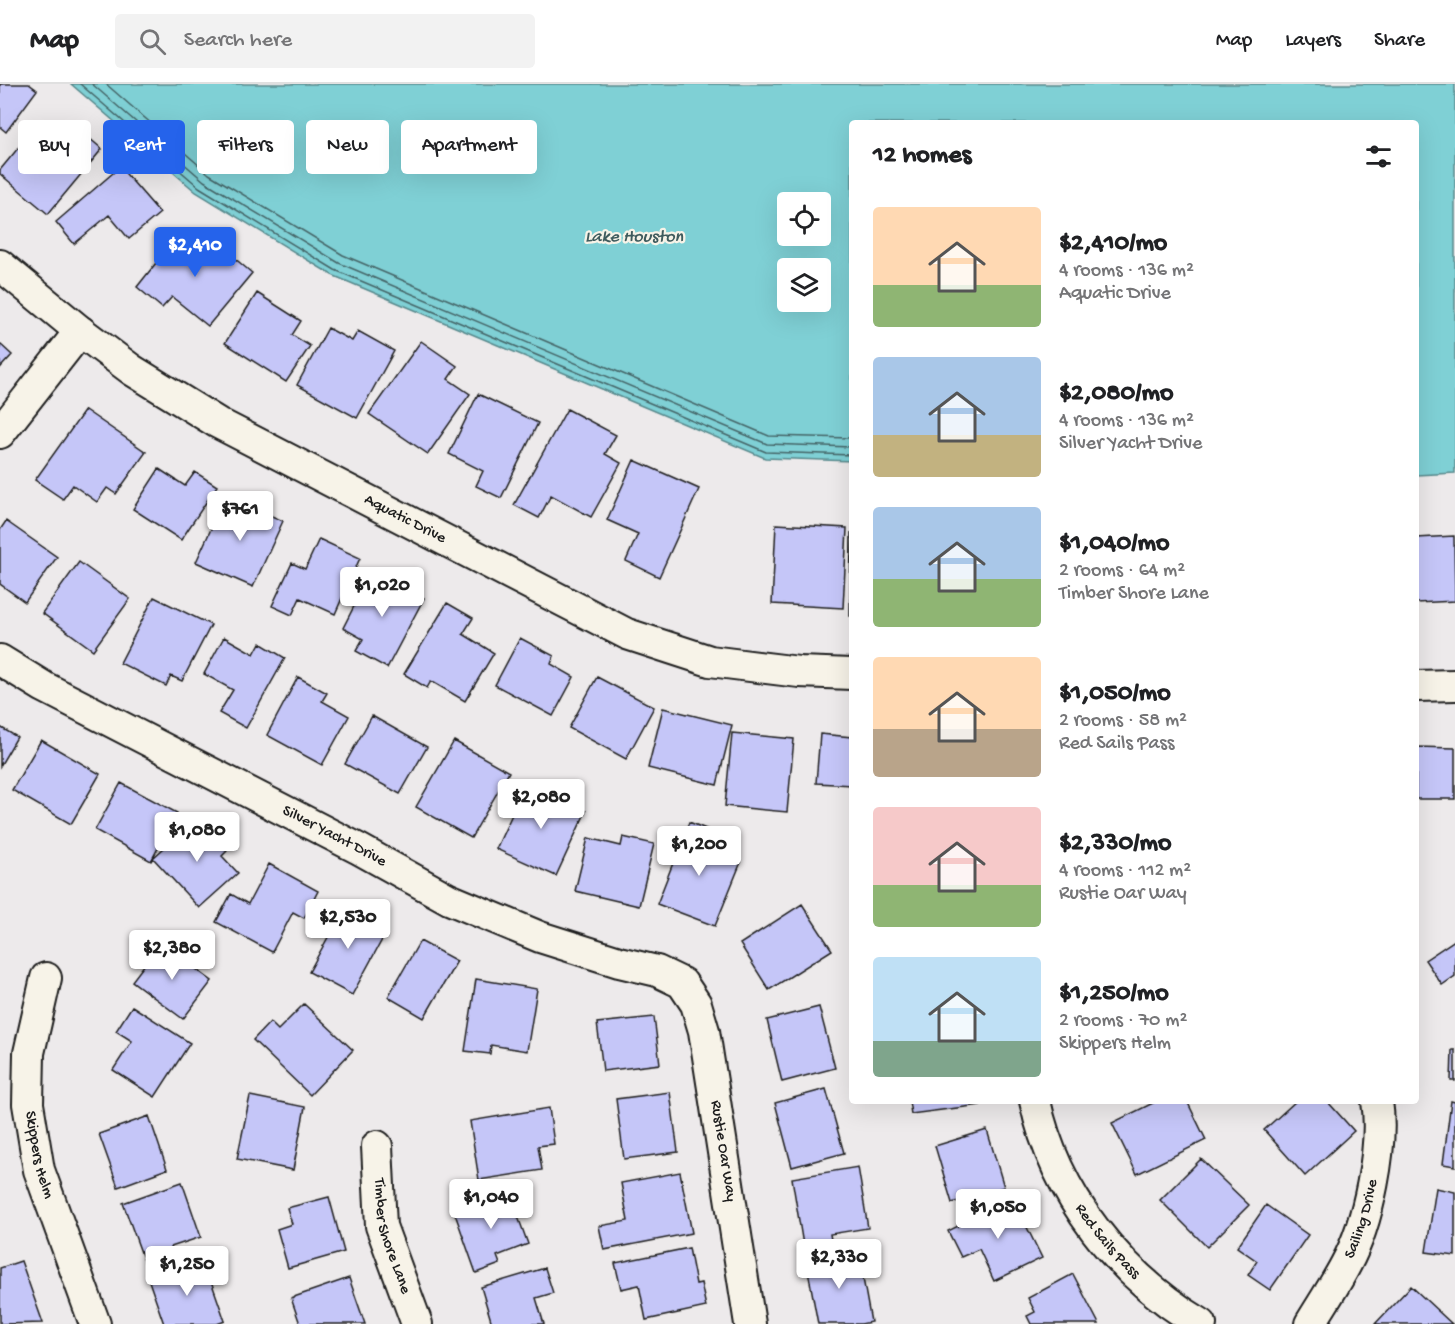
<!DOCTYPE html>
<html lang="en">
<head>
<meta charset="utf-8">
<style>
  body { margin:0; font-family:"Gochi Hand",sans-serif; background:#f2f2f2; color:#202124; height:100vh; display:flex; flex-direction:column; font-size:22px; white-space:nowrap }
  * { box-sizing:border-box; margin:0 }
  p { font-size:20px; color:#757577 }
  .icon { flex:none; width:33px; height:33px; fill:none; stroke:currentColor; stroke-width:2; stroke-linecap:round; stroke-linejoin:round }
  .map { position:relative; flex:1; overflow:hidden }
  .side { position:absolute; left:849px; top:36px; width:570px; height:984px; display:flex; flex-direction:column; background:#fff; border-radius:6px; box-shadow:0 6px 24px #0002 }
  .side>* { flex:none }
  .hud { position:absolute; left:18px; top:36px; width:570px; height:54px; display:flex; gap:12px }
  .controls { position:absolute; left:777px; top:108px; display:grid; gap:12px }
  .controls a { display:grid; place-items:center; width:54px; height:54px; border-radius:6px; background:#fff; box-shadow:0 6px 24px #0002; font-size:30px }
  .price { position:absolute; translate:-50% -51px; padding:0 14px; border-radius:6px; background:#fff; color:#222; font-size:20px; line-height:39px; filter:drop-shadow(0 2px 3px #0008) }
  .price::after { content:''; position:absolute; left:50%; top:36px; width:18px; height:14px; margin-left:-9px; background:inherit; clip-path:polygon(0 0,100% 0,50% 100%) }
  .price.selected { background:#2563eb; color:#fff }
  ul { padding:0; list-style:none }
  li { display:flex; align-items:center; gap:18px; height:150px; padding:0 24px }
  li span { display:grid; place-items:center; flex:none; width:168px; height:120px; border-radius:6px; color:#555 }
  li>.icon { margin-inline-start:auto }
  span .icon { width:72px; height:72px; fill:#fffc; stroke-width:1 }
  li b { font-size:26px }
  h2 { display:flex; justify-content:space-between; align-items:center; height:72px; padding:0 24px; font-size:26px }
  .pill { padding:0 21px; border-radius:6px; background:#fff; box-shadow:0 6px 24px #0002; font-size:21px; line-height:54px }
  .pill.selected { background:#2563eb; color:#fff }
  header { display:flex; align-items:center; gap:36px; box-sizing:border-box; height:84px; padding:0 30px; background:#fff; border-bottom:2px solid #e0e0e0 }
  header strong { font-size:28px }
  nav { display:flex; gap:33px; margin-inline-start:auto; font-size:21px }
  .search { width:420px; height:54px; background:#f2f2f2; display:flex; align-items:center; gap:15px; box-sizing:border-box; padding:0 21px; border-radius:6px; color:#757577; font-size:22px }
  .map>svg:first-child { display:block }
</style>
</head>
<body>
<header>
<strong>Map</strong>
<div class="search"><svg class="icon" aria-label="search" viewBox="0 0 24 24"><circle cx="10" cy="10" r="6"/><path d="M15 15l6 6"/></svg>Search here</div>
<nav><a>Map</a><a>Layers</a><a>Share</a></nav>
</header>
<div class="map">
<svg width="1455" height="1240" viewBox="0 0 1455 1240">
  <rect width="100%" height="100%" fill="#edeaeb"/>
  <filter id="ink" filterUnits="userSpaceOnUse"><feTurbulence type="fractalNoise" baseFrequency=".0167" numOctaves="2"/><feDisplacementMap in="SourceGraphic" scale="12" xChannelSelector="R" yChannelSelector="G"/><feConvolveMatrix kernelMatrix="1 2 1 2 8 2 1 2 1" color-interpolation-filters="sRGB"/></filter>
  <g filter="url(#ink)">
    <path fill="#7fd0d5" stroke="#57888b" stroke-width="1.5" fill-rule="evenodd" d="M71 0H1455V389L1416 391V39H852V377L765 374 332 191 196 108ZM788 118H820V152H788ZM788 184H820V218H788Z"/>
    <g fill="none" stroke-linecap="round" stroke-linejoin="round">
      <path stroke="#446466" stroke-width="1.5" d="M80 0 199 103 335 186 766 368 852 371
        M92 0 204 97 339 179 767 360 852 363
        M106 0 209 90 343 171 769 352 852 354"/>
    </g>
    <path fill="#c5c6f8" stroke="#1c1c1c" stroke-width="1.5" d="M0 0H29L37 6 6 48 0 43Z
      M68 36 102 65 48 130 0 90V86L38 40 54 54Z
      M120 83 160 129 129 155 109 131 74 160 56 138Z
      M195 149 222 172 226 167 252 189 208 242 172 213 162 224 137 203 175 155 184 163Z
      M257 209 301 237 292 251 310 262 286 298 225 259Z
      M328 244 352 257 358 247 394 267 357 334 297 301Z
      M421 257 457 282 448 295 470 310 428 370 369 330Z
      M0 260 12 271 0 284Z
      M478 310 538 339 501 414 476 402 483 387 449 370Z
      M567 325 616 351 605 370 621 379 591 433 551 411 539 434 514 421Z
      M85 326 146 368 116 410 107 404 97 418 73 401 63 415 35 396Z
      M634 376 699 405 659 493 626 477 638 450 607 436Z
      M159 385 185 402 195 388 217 402 181 456 133 425Z
      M226 412 283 437 253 503 196 478Z
      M6 437 57 473 25 518 0 500V446Z
      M776 440 847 444 843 524 772 520Z
      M851 448 852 532H850Z
      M1454 452 1455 517 1416 519V454Z
      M319 455 360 474 335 530 300 514 292 531 272 522 292 479 305 485Z
      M79 478 130 515 93 566 42 529Z
      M372 487 424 514 387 584 356 567 363 555 343 544Z
      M154 513 211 541 182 597 171 592 166 602 120 579Z
      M447 519 473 534 463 550 494 569 465 617 431 597 427 604 404 590Z
      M224 553 254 570 260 559 285 574 246 644 219 629 233 606 204 590Z
      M520 554 554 572 551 580 574 593 553 632 495 601Z
      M298 593 327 609 322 617 349 632 322 681 267 651Z
      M597 593 654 623 626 675 569 644Z
      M663 624 732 641 717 701 648 684Z
      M372 632 427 663 400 710 345 680Z
      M0 643 17 653 0 682Z
      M732 649 794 655 787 728 725 722Z
      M820 650 852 653V701L816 699Z
      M41 656 100 690 71 740 12 706Z
      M454 657 509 688 471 754 416 723Z
      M1416 663 1455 664V715H1416Z
      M121 699 177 729 151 777 95 746Z
      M526 700 586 727 556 792 496 765Z
      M197 734 227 767 222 772 238 789 199 824 153 774Z
      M689 738 718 750 711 767 741 778 715 842 657 820Z
      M623 753 654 760 639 822 575 807 588 754 621 762Z
      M269 780 318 807 304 834 293 828 272 868 216 838 231 810 248 820Z
      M348 817 371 830 365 842 384 852 352 911 309 888Z
      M802 820 832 866 769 906 740 860Z
      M1455 856V892L1442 901 1425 876Z
      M420 857 457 877 424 934 388 913Z
      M161 859 212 897 183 935 132 897Z
      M476 895 537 905 527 967 491 961 490 970 465 967Z
      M304 920 353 966 310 1011 253 956 270 938 278 946Z
      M132 922 190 959 155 1013 113 986 132 957 116 947Z
      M819 923 835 984 782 998 767 936Z
      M654 933 660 980 603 987 597 939Z
      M1452 966H1455V997H1451Z
      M826 1005 844 1069 792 1083 775 1019Z
      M670 1008 678 1068 624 1075 616 1015Z
      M250 1012 305 1023 293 1086 237 1075Z
      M909 1017H979L980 1021 911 1030Z
      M1157 1017H1187L1206 1056 1137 1090 1112 1039Z
      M1296 1017H1327L1354 1047 1305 1092 1264 1046Z
      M1451 1017 1455 1018V1082L1443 1080Z
      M549 1024 554 1060 538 1062 542 1086 479 1096 470 1037Z
      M149 1032 167 1085 118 1103 99 1050Z
      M987 1046 1004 1103 952 1119 935 1062Z
      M1201 1075 1249 1121 1207 1163 1160 1116Z
      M858 1083 868 1144 830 1150 832 1162 804 1167 792 1094Z
      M680 1088 692 1149 604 1166 599 1142 628 1137 621 1099Z
      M182 1098 201 1153 171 1163 175 1175 147 1185 123 1119Z
      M1436 1104 1455 1108V1172L1426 1168Z
      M509 1108 528 1160 497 1172 500 1180 476 1189 454 1127Z
      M329 1113 344 1168 288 1184 277 1145 292 1140 287 1124Z
      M1013 1115 1042 1174 994 1197 979 1165 961 1173 948 1147Z
      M1266 1121 1308 1151 1270 1206 1248 1191 1257 1177 1237 1163Z
      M689 1164 696 1200 701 1199 706 1223 646 1236 639 1201 621 1205 615 1179Z
      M858 1167 871 1238 861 1240H818L806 1176Z
      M21 1177 43 1239 0 1240V1184Z
      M204 1177 225 1237 217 1240H164L149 1197Z
      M545 1184 553 1209 536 1214 544 1240H492L481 1203Z
      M1073 1190 1099 1240H1031L1027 1232 1035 1228 1028 1214Z
      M349 1194 365 1240H300L291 1214Z
      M1411 1202 1452 1240H1375Z"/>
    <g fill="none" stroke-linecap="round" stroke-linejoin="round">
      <g stroke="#1c1c1c" stroke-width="34">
        <g id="minor">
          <path id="s1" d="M0 181 80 247 132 286 218 339 627 550 710 577 799 588 852 590"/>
          <path d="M0 349 80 247"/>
          <path id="s2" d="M0 576 44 603 359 765 449 815 540 853 619 878 657 887 682 899 696 920 704 947 750 1240"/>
          <path d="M1416 602 1455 601"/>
          <path id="s3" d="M46 894 29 969 28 1020 39 1086 95 1240"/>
          <path id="s4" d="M1035 1017C1055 1111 1119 1191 1201 1240"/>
          <path id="s5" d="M377 1062 381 1142 417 1240"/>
          <path id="s6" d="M1310 1240C1322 1220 1335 1201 1346 1180 1368 1140 1384 1062 1377 1017"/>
        </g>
      </g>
      <use href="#minor" stroke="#f7f3e8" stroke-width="30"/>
    </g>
  </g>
  <g text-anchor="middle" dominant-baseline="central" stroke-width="4.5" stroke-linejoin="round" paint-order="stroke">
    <g font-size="16" fill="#1c1c1c" stroke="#f7f3e8">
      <text stroke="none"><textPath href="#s1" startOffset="480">Aquatic Drive</textPath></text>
      <text stroke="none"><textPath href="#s2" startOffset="378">Silver Yacht Drive</textPath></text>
      <text stroke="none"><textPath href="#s2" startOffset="932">Rustie Oar Way</textPath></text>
      <text stroke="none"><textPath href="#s3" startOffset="180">Skippers Helm</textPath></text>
      <text stroke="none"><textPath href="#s6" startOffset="118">Sailing Drive</textPath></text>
      <text stroke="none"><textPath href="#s5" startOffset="92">Timber Shore Lane</textPath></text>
      <text stroke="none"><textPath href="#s4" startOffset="160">Red Sails Pass</textPath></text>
    </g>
    <g font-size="18" font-style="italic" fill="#3f5b5d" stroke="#f7f3e8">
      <text x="634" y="153">Lake Houston</text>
    </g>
  </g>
</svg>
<div class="controls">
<a><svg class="icon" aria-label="locate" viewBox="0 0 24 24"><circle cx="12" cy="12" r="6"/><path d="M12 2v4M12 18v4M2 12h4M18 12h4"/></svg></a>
<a><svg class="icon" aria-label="layers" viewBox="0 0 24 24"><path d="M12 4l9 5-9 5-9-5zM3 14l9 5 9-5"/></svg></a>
</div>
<b class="price selected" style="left:195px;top:194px">$2,410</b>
<b class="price" style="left:240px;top:458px">$761</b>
<b class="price" style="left:382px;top:534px">$1,020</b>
<b class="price" style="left:541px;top:746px">$2,080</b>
<b class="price" style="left:197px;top:779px">$1,080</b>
<b class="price" style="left:699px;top:793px">$1,200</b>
<b class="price" style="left:348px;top:866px">$2,530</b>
<b class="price" style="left:172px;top:897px">$2,380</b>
<b class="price" style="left:491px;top:1146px">$1,040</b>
<b class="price" style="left:998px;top:1156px">$1,050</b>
<b class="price" style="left:839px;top:1206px">$2,330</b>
<b class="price" style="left:187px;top:1213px">$1,250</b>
<div class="hud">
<a class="pill">Buy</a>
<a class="pill selected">Rent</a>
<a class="pill">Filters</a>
<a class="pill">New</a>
<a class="pill">Apartment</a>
</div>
<section class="side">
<h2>12 homes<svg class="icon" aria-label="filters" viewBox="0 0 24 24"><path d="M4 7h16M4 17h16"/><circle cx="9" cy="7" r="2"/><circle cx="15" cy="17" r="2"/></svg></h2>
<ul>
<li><span style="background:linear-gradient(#ffd9b3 65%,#8fb573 0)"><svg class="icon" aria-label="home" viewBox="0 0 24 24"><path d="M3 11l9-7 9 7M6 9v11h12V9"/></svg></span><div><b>$2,410/mo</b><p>4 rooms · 136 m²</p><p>Aquatic Drive</p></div></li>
<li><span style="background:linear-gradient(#a9c7e8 65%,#c2b280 0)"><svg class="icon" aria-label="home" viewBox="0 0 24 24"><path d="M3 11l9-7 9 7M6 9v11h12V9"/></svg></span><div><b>$2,080/mo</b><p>4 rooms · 136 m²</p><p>Silver Yacht Drive</p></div></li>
<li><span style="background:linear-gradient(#a9c7e8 60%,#8fb573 0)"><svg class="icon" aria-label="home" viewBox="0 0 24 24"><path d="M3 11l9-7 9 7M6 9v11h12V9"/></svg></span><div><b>$1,040/mo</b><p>2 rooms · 64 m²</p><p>Timber Shore Lane</p></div></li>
<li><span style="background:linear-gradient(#ffd9b3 60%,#b9a48a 0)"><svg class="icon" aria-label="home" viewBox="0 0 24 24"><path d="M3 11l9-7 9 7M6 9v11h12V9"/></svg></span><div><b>$1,050/mo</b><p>2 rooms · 58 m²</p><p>Red Sails Pass</p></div></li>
<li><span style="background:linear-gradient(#f6c9c9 65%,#8fb573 0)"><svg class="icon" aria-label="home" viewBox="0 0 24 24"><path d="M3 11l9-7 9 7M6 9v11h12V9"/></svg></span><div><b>$2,330/mo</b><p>4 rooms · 112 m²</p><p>Rustie Oar Way</p></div></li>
<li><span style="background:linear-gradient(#bfe0f5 70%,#7fa58c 0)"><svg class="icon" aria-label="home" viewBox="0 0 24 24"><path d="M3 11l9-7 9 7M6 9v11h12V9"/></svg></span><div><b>$1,250/mo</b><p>2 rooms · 70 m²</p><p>Skippers Helm</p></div></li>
</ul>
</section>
</div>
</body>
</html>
